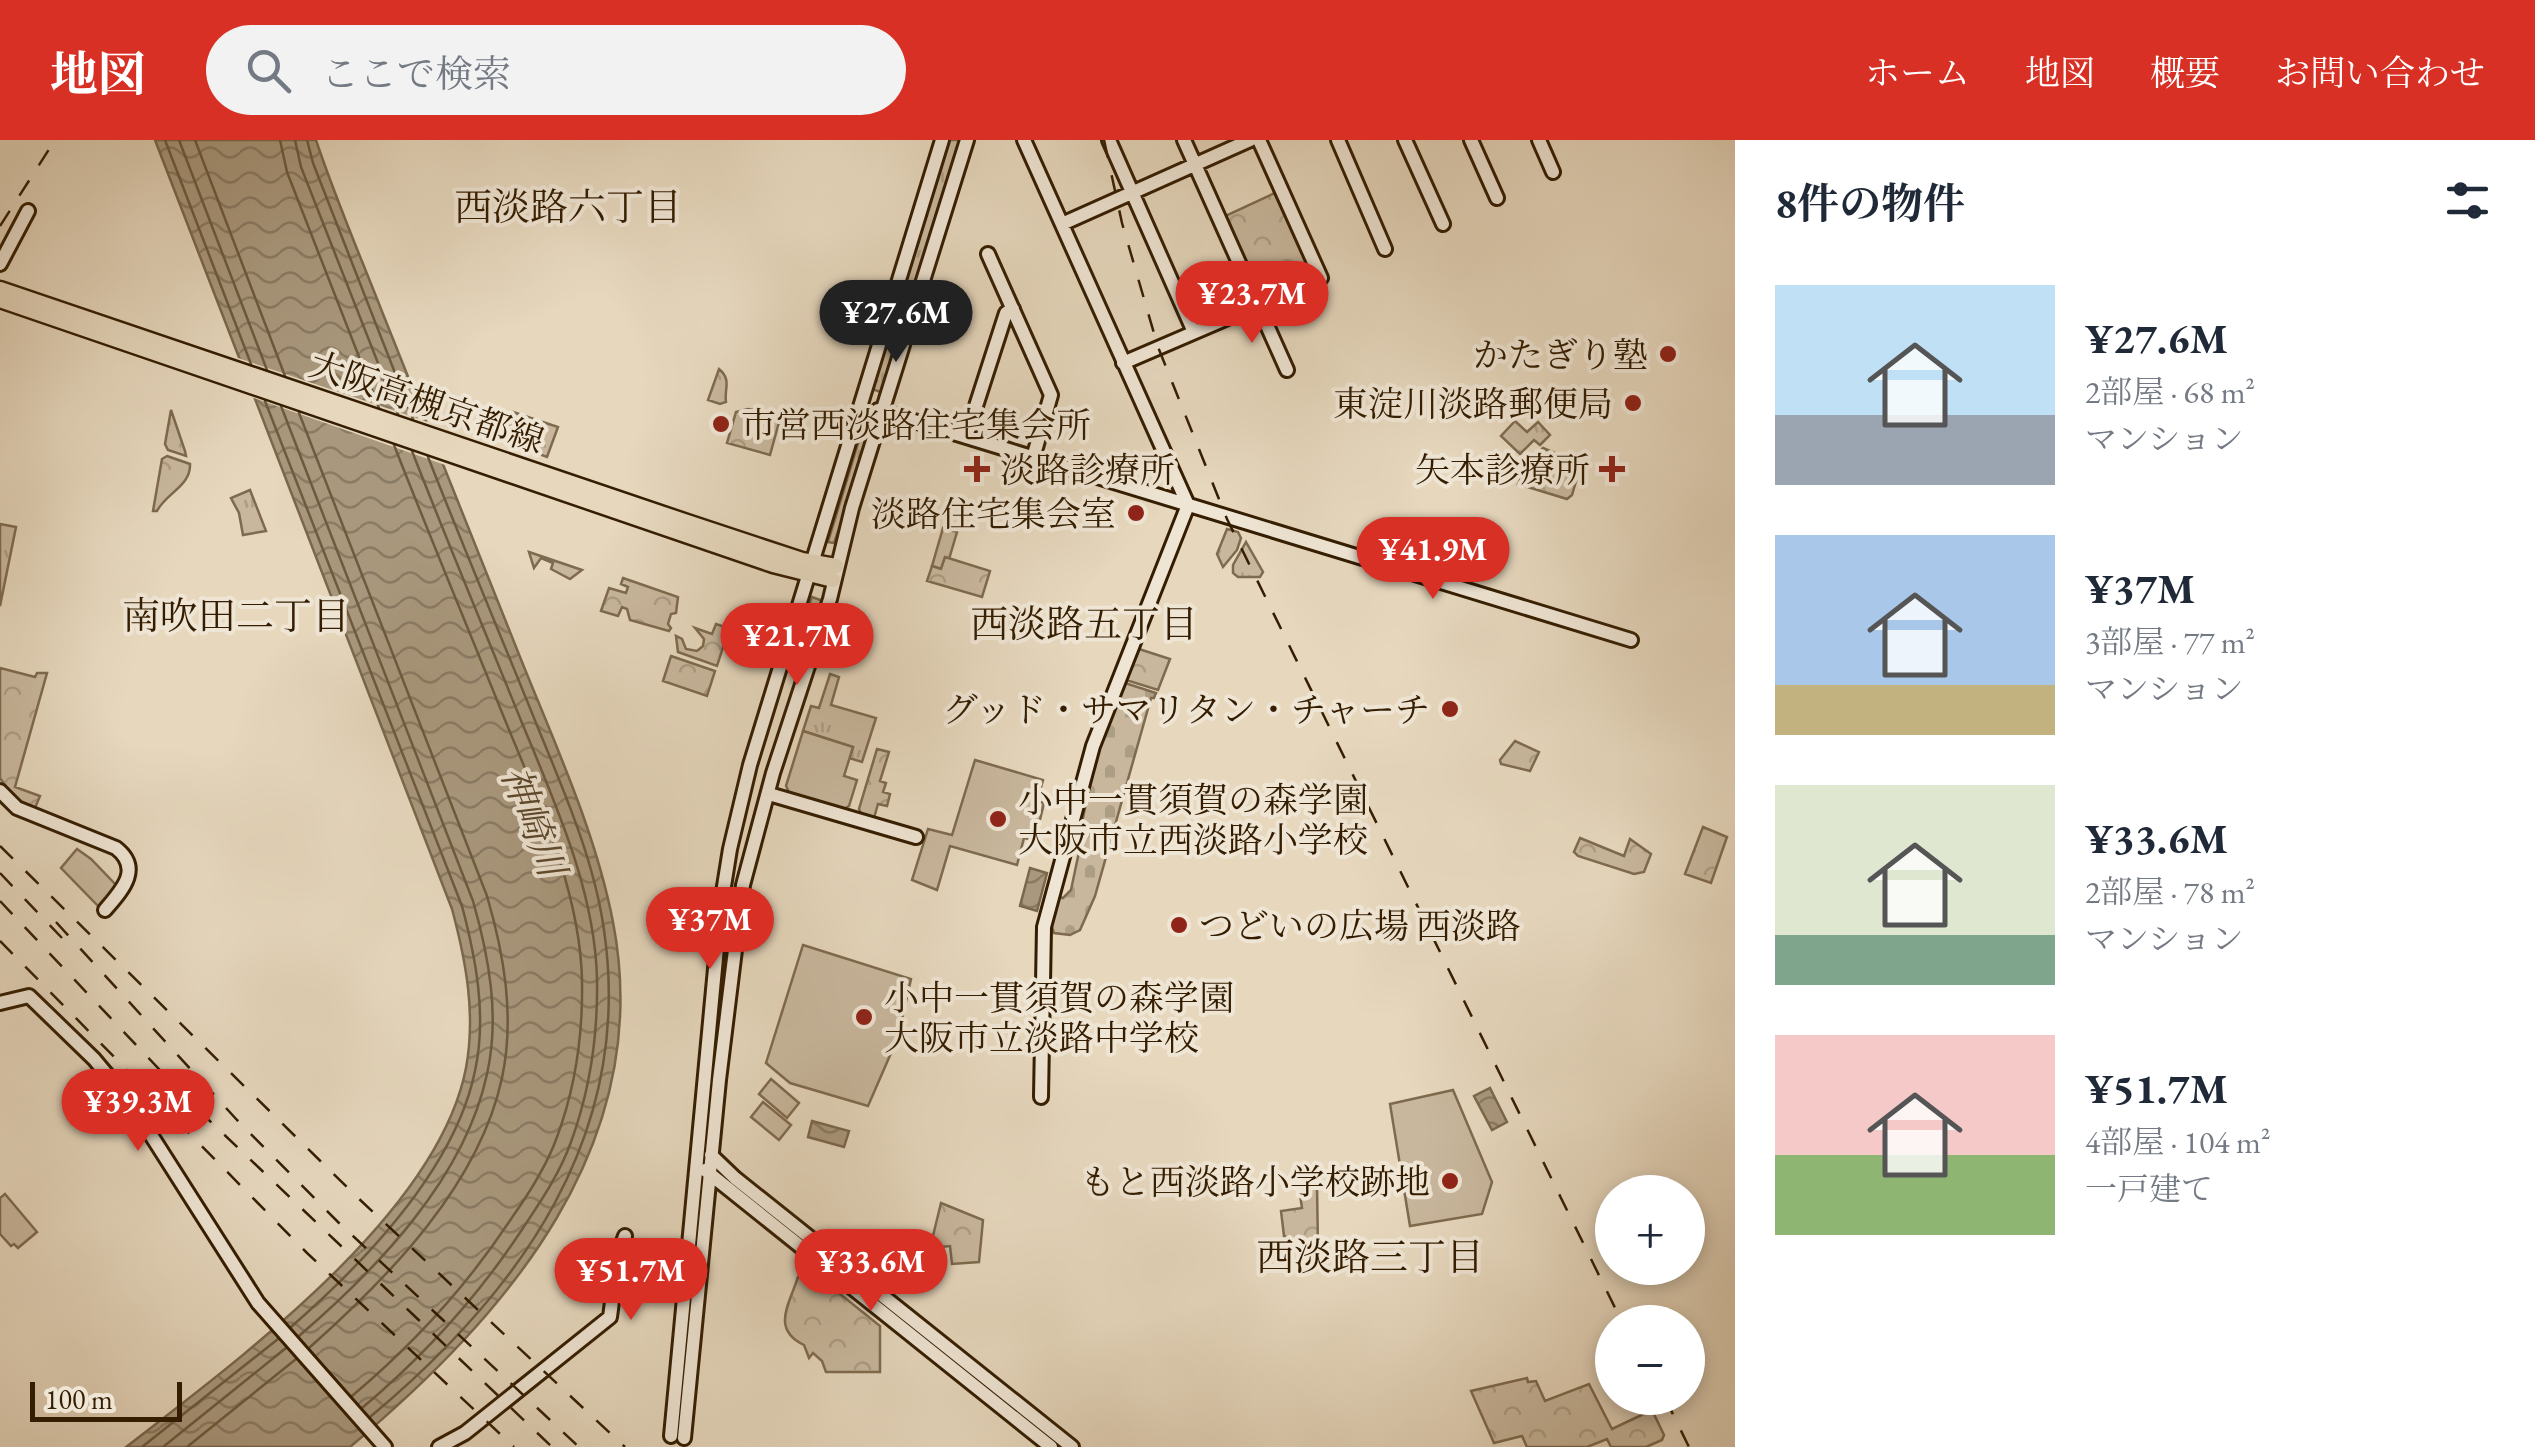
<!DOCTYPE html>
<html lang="ja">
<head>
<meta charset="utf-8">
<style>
  body { margin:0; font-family:"EB Garamond","Noto Serif JP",serif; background:#f2f2f3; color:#1f2937; height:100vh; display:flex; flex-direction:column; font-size:38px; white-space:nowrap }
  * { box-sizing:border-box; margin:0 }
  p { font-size:32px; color:#747a83 }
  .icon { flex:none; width:55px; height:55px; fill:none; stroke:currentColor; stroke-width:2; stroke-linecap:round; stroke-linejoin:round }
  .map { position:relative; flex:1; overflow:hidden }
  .panel { display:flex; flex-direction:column; background:#fff; width:800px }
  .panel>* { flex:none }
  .controls { position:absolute; left:1595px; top:1035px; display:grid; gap:20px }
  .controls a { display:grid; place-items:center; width:110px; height:110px; border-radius:50%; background:#fff; box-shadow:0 5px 15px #0003; font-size:50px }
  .scale { position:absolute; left:30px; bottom:25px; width:152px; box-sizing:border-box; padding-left:10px; border:5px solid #341d00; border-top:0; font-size:28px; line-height:35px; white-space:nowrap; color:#341d00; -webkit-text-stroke:8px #efe5d4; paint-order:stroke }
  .price { position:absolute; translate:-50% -85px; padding:0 22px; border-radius:35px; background:#d93025; color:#fff; font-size:32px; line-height:65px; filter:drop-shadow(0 2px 5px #0008) }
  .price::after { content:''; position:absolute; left:50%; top:60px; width:30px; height:22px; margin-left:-15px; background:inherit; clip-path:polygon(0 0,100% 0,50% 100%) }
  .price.current { background:#222; color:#fff }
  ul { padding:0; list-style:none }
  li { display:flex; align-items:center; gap:30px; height:250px; padding:0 40px }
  li span { display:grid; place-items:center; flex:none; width:280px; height:200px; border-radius:0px; color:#555 }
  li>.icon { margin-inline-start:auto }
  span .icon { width:120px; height:120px; fill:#fffc; stroke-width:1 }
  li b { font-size:42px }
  h2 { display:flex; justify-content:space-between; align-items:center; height:120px; padding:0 40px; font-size:42px }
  header { display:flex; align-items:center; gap:60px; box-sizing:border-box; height:140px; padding:0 50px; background:#d93025; color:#fff }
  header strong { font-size:48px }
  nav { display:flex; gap:55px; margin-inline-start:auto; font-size:35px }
  .search { width:700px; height:90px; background:#f2f2f3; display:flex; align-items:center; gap:25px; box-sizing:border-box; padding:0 35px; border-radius:55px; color:#747a83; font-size:38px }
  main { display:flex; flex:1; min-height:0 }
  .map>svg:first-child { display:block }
</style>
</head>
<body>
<header>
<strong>地図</strong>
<div class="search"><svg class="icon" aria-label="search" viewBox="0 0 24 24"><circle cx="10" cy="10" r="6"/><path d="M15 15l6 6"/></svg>ここで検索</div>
<nav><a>ホーム</a><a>地図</a><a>概要</a><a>お問い合わせ</a></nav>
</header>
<main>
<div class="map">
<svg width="1735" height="1307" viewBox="0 0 1735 1307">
  <defs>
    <pattern id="grass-tufts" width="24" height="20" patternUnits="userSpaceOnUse" patternTransform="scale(2.5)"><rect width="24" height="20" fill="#c8b79d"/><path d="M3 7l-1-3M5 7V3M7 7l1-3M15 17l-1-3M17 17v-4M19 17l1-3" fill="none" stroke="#ac9d85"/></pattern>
    <pattern id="forest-crowns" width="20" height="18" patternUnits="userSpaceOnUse" patternTransform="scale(2.5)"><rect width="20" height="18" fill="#c8b79d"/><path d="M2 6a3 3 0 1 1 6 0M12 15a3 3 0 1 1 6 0" fill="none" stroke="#ac9d85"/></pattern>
    <pattern id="cemetery-stones" width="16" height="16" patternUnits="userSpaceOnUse" patternTransform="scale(2.5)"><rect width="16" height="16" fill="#c8b79d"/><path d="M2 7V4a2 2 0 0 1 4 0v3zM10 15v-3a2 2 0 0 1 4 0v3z" fill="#ac9d85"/></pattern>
    <pattern id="water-waves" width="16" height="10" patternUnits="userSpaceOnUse" patternTransform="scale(2.5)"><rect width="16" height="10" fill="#a9987d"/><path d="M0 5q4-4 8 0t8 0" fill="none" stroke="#8a7b64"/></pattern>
  </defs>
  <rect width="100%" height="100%" fill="#e6d7bd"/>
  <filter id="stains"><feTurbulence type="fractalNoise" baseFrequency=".002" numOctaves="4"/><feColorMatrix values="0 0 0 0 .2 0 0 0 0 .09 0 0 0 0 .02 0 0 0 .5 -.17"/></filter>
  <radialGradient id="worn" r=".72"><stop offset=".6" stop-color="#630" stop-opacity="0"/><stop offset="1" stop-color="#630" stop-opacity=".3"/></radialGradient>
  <path fill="url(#grass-tufts)" stroke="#7e6a4e" stroke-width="2.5" d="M947 0H961L883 253 872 249Z
    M1515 281 1527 292 1538 282 1550 295 1540 305 1534 300 1520 314 1501 296Z
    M864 284 872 287C862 326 847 365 834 403L828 402Z
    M250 350 266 391 243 395 239 373 231 358Z
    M0 384 16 387 0 466Z
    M943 388 957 392 949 419 945 418 941 429 932 426Z
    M1227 389 1238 392 1241 398 1237 410 1223 427 1217 414Z
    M1246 402 1263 432 1260 437H1238L1233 433V425Z
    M529 412 582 430 570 439 551 429 553 423 541 418 534 428Z
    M812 457 823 461 807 513 796 512 793 507Z
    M830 534 839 537 831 565 876 578 862 622 849 618 853 607 803 591 811 566 819 568Z"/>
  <path fill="url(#forest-crowns)" stroke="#7e6a4e" stroke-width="2.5" d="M1277 52 1312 130 1309 136 1263 156 1257 154 1223 77Z
    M719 229C732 240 724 248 726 262L720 264 708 260Z
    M748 269 781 275 770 315 727 303 736 272Z
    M171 270 185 311 186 316 168 310 165 304Z
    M513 272 558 287 547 317 503 301Z
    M1543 308 1581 324 1572 355 1567 359 1518 344 1528 324Z
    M167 316 190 324C191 346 166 353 157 371H153L162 319Z
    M945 417 990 431 982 457 927 441 932 426 941 429Z
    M623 438 678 457 676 473 671 474 668 484 671 488 669 491 630 480 627 469 622 467 618 476 601 471 609 448 626 453 628 447 621 444Z
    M716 484 725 487 724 494 727 495 717 526 678 512 676 496 682 499 686 509 697 511 703 506 704 499 695 488 712 494Z
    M1139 509 1170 519 1158 550 1126 540Z
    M671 516 715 531 707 556 663 541Z
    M0 528 35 537 37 533H47L15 647 40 656 35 668 16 661 0 638Z
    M1515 601 1539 612 1530 631 1501 624 1500 620Z
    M877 609 889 612 880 641 886 643 883 652 890 654 887 666 878 664 874 678 861 674 859 669Z
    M1703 687 1727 697 1711 743 1685 734Z
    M1580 698 1624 716 1630 699 1651 714 1644 732 1634 734 1578 716 1574 712Z
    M1317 1045 1318 1109 1284 1096 1281 1071 1302 1068 1299 1048Z
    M941 1063 983 1080 979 1122 952 1124 950 1106 930 1108Z
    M798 1137H819L880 1186V1232H826L822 1221 813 1213 809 1218 804 1205C771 1189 789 1165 798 1137Z
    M1527 1238 1528 1242 1536 1241 1545 1261 1589 1244 1612 1289 1652 1270 1664 1295 1662 1300 1646 1307H1611L1607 1299 1587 1307H1527L1522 1296 1494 1303 1471 1251Z"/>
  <path fill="url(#cemetery-stones)" stroke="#7e6a4e" stroke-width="2.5" d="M1125 543 1156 553 1154 558H1151L1095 756 1080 790 1070 795 1054 793 1051 783 1059 757 1063 758 1071 750 1080 707 1077 706 1096 616Z"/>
  <path fill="#c8b79d" stroke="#7e6a4e" stroke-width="2.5" d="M803 591 853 607 844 636 857 640 849 666 844 669 789 652 786 646Z
    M975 620 1043 640 1037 661 1044 663 1035 700 1024 698 1017 725 950 706 937 750 912 740 928 689 952 695Z
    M77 709 91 719 117 746 99 767 61 728Z
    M803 805 911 839 898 897 868 966 790 943 766 923Z
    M771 939 799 963 787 978 759 954Z
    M1453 950 1492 1042 1482 1074 1410 1086 1390 964Z
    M763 962 791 985 779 1000 751 977Z
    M5 1054 37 1092 18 1108 14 1104 11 1106 0 1094V1058Z"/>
  <path fill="url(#water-waves)" stroke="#7a674b" stroke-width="2.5" d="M155 0H316C335 57 359 113 381 169 426 284 472 398 518 512 553 600 595 689 613 782 656 1004 507 1175 350 1307H126C238 1220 438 1074 466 928 476 874 466 821 452 769Z
    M1030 728 1047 733 1037 771 1020 766Z
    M1490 948 1507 982 1492 990 1474 956Z
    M812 981 849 991 844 1007 808 997Z"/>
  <path fill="#e6d7bd" d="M232 216 431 283 448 326 248 256Z"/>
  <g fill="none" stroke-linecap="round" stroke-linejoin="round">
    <path stroke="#6e5a3e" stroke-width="2.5" d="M165 0 251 224
      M179 0 267 230
      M195 0 285 236
      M280 0 287 32 379 268
      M295 0 301 27 398 274
      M307 0 313 23 413 279
      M265 261 462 766C476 819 487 876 475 931 455 1029 364 1123 291 1187
      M281 266 473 761C489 817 500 877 487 934 465 1038 377 1129 299 1196
      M299 273 487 756C504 814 515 877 502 938 479 1045 389 1137 309 1208
      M352 1256C415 1203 468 1145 513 1076 530 1052 547 1025 557 997 576 946 583 894 582 840 580 750 538 661 505 580 468 488 430 397 394 305
      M362 1268C425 1215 478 1157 523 1088 541 1061 560 1033 571 1002 590 950 598 894 597 839 595 749 554 661 520 578 484 489 447 401 412 311
      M370 1277C520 1152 634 995 604 790 594 719 563 649 536 583 500 494 463 406 428 317
      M142 1307 278 1199
      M163 1307 286 1208
      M187 1307 296 1219"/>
    <g stroke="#341d00" stroke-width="18">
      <path id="secondary" d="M1024 0 1188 365
        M1109 0 1194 192
        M1184 0 1287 230
        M1338 0 1385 109
        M1405 0 1443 84
        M1471 0 1497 58
        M1539 0 1553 32
        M1062 84 1250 0
        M988 114 1051 255 1033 318
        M0 124 28 71
        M1123 223 1321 138 1259 0
        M878 270 1631 500
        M966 297 1006 173 1013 169
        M0 651 17 668 116 708C143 729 121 751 105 770
        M769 654 916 697
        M0 863 29 856 94 919 130 962 258 1163 385 1307
        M1041 957 1044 787 1093 606 1188 365
        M711 1015 735 1038 1072 1307
        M705 1030 1051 1307
        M671 1296 721 765 730 709 750 625 942 0
        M684 1298 719 940 743 745 773 633 830 459 852 368 967 0
        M439 1307 465 1293 610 1177 618 1116 625 1096"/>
    </g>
    <g stroke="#341d00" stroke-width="19">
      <path id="primary" d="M0 149 690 383 802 420 836 426
        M0 160 773 425 833 440"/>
    </g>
    <use href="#secondary" stroke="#efe5d4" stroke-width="12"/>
    <use href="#primary" stroke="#e6d7bd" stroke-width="14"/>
    <path stroke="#341d00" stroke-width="2.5" stroke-dasharray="18 18" stroke-linecap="butt" d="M1104 0 1122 83 1158 207 1227 379 1622 1182
      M0 86 55 0
      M0 706 357 1057 625 1307
      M0 733 62 798
      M0 761 192 964 552 1307
      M56 782 237 980 338 1082 579 1307
      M0 801 307 1113 514 1307
      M1665 1258 1689 1307"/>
  </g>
  <g fill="#8f2418" stroke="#efe5d4" stroke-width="4">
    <circle cx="1668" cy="214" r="10"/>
    <circle cx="1633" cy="263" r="10"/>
    <circle cx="721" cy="284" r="10"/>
    <path d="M972 314h10v10h10v10h-10v10h-10v-10h-10v-10h10z"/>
    <path d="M1607 314h10v10h10v10h-10v10h-10v-10h-10v-10h10z"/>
    <circle cx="1136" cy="373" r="10"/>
    <circle cx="1450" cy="569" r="10"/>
    <circle cx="998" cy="679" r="10"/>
    <circle cx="1179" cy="785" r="10"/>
    <circle cx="864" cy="877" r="10"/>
    <circle cx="1450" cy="1041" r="10"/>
  </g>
  <g text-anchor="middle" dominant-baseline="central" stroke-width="8" stroke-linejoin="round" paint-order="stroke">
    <g font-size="35" fill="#341d00" stroke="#efe5d4" text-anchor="end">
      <text x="1648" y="214">かたぎり塾</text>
      <text x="1613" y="263">東淀川淡路郵便局</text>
      <text x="741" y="284" text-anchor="start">市営西淡路住宅集会所</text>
      <text x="1000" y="329" text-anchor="start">淡路診療所</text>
      <text x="1590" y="329">矢本診療所</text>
      <text x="1116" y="373">淡路住宅集会室</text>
      <text x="1430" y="569">グッド・サマリタン・チャーチ</text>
      <text x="1018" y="659" text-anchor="start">小中一貫須賀の森学園<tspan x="1018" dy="40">大阪市立西淡路小学校</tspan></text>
      <text x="1199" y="785" text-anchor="start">つどいの広場 西淡路</text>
      <text x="884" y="857" text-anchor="start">小中一貫須賀の森学園<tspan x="884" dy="40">大阪市立淡路中学校</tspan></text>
      <text x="1430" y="1041">もと西淡路小学校跡地</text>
    </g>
    <g font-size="35" fill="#341d00" stroke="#efe5d4">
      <text transform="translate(427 262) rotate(19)">大阪高槻京都線</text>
    </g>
    <g font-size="38" fill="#341d00" stroke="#efe5d4">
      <text x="568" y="66">西淡路六丁目</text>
      <text x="236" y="475">南吹田二丁目</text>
      <text x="1084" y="483">西淡路五丁目</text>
      <text x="1370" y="1116">西淡路三丁目</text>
    </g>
    <g font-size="38" font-style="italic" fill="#5d482c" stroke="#efe5d4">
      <text transform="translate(534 681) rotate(69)">神崎川</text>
    </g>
  </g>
  <rect width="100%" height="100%" filter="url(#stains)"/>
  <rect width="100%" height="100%" fill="url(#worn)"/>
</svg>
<div class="controls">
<a>+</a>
<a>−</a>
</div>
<div class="scale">100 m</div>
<b class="price" style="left:1252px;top:206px">¥23.7M</b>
<b class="price current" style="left:896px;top:225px">¥27.6M</b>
<b class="price" style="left:1433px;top:462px">¥41.9M</b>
<b class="price" style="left:797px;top:548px">¥21.7M</b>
<b class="price" style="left:710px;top:832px">¥37M</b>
<b class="price" style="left:138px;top:1014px">¥39.3M</b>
<b class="price" style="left:871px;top:1174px">¥33.6M</b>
<b class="price" style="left:631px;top:1183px">¥51.7M</b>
</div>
<section class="panel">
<h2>8件の物件<svg class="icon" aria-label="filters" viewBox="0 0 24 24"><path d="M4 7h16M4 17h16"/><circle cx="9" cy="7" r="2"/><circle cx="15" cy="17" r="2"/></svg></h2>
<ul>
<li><span style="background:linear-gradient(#bfe0f5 65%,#9aa5b1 0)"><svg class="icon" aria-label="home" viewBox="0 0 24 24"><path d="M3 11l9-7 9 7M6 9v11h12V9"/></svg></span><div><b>¥27.6M</b><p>2部屋 · 68 m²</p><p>マンション</p></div></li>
<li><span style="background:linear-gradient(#a9c7e8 75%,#c2b280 0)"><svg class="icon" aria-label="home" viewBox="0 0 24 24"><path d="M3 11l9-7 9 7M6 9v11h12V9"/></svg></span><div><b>¥37M</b><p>3部屋 · 77 m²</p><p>マンション</p></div></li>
<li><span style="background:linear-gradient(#dfe7d0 75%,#7fa58c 0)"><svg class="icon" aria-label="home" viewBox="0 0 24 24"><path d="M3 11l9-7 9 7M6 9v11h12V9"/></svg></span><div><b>¥33.6M</b><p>2部屋 · 78 m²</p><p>マンション</p></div></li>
<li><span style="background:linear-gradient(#f6c9c9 60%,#8fb573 0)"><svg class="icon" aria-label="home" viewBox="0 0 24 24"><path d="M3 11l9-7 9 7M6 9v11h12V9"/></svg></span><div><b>¥51.7M</b><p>4部屋 · 104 m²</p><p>一戸建て</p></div></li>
</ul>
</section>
</main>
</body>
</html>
